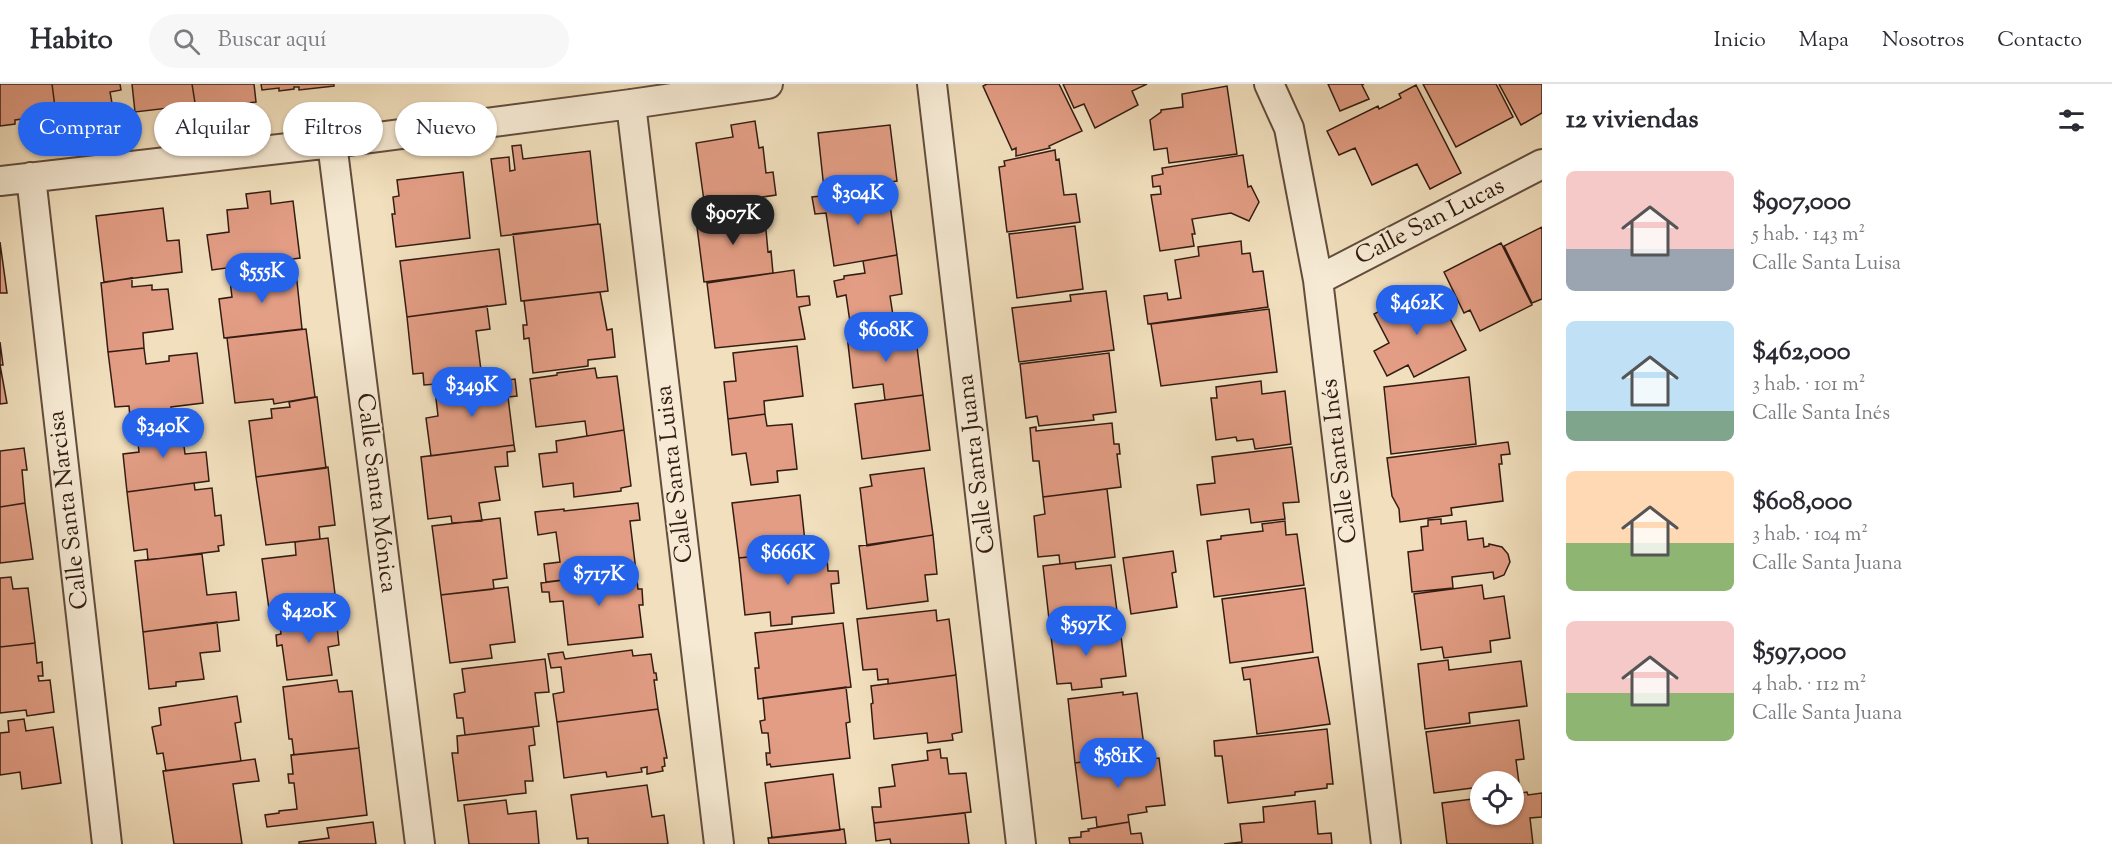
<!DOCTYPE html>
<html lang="es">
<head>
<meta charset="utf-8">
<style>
  body { margin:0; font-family:"Sorts Mill Goudy",serif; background:#f7f7f7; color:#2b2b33; height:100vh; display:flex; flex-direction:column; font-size:22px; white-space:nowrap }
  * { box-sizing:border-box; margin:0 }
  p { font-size:20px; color:#7c7c81 }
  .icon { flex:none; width:33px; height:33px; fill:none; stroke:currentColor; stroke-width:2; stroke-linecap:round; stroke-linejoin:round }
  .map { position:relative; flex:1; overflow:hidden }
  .side { display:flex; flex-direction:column; background:#fff; width:570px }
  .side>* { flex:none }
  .top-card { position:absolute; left:18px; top:18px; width:570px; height:54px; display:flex; gap:12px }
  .controls { position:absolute; left:1470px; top:687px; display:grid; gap:12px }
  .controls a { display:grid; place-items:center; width:54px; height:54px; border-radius:50%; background:#fff; box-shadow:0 2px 4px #0004; font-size:30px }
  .price { position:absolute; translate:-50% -51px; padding:0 14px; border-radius:21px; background:#2563eb; color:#fff; font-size:20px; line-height:39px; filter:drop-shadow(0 2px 3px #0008) }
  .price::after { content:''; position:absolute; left:50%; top:36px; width:18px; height:14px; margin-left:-9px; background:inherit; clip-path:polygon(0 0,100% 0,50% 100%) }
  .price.current { background:#222; color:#fff }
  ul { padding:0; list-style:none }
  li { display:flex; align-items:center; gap:18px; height:150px; padding:0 24px }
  li span { display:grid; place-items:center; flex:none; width:168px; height:120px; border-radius:9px; color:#555 }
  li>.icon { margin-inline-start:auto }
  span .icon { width:72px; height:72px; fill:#fffc; stroke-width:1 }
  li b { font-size:26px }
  h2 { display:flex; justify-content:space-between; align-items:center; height:72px; padding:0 24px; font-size:26px }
  .pill { padding:0 21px; border-radius:27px; background:#fff; box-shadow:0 2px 4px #0004; font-size:21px; line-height:54px }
  .pill.current { background:#2563eb; color:#fff }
  header { display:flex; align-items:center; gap:36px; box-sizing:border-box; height:84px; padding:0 30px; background:#fff; border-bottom:2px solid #e1e1e2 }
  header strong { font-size:28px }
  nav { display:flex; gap:33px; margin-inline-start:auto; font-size:21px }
  .search { width:420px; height:54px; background:#f7f7f7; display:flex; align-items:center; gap:15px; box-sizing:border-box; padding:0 21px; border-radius:33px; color:#7c7c81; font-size:22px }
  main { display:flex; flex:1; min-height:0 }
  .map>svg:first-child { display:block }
</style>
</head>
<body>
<header>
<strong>Habito</strong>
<div class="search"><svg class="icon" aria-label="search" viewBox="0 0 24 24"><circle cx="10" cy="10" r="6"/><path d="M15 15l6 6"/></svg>Buscar aquí</div>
<nav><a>Inicio</a><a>Mapa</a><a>Nosotros</a><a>Contacto</a></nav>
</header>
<main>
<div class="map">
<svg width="1542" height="760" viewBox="0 0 1542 760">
  <rect width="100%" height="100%" fill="#f1dfbd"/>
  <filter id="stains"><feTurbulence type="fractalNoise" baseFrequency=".00333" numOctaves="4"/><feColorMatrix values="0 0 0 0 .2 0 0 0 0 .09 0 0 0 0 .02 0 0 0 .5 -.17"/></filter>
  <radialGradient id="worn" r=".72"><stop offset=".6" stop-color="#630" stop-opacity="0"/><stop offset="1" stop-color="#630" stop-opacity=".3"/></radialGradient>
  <path fill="#e29d84" stroke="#331c12" stroke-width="1.5" d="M0 0H52L56 31 15 36V40L0 42Z
    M52 0H120L121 6 110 8 112 19 92 21 93 26 56 31Z
    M132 0H192L196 25 194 21 135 28Z
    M192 0H254L256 18 196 25Z
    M261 0H334V2L299 6V3H294V5L279 7V4L262 6Z
    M987 0H1059L1082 47 1049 62 1050 64 1016 72V64L1012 66 983 2Z
    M1063 0H1147L1132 7 1138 21 1095 44 1084 20 1074 24Z
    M1328 0H1364L1362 1 1369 15 1340 27Z
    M1423 0H1496L1513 33 1456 63Z
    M1499 0H1542V29L1521 41Z
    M1416 1 1461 89 1430 105 1417 80 1372 101 1355 64 1339 71 1327 47 1378 22 1379 25 1401 14 1399 10Z
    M1227 2 1237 70 1169 79 1167 64 1154 66 1150 36 1161 28V26L1183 23 1182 10Z
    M755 37 759 64 763 63 766 89 773 88 776 111 730 118 729 113 704 117 696 59 733 53 731 41Z
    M890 41 897 97 883 99 884 102 877 103V99L824 105 818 49Z
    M521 61 523 75 590 67 598 140 501 152 491 75 509 73 510 87 515 86 512 62Z
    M1055 66 1056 76 1059 75 1064 111 1076 110 1080 138 1007 148 999 83 1005 82 1004 77Z
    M1243 71 1248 103 1251 102 1259 118 1249 137 1231 129 1192 135 1195 150H1192L1194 162 1160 167 1151 111 1161 110 1160 102 1153 103 1152 92 1163 90 1162 84Z
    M463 88 470 154 396 163 392 130H395L393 113 399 112 397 96Z
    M878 106 880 121H890L897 171 834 182 826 129 815 130 812 113Z
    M270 107 271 120 293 117 300 174 212 186 207 151 229 148 227 126 248 124 246 110Z
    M742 122 744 137 765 135 768 168 771 167 773 189 704 198 697 143 710 141 708 125Z
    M163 124 167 157 179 156 182 188 104 198 96 132Z
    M600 140 608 207 521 217 513 150Z
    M1075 142 1083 205 1017 214 1009 150Z
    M1542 143V215L1532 219 1504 162Z
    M1241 157 1242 170 1250 169 1253 188 1263 187 1268 223 1148 240 1144 212 1167 209 1168 216 1181 214 1175 176 1199 172 1198 163Z
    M0 158 7 209H0Z
    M1501 159 1532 221 1480 247 1470 226 1464 229 1444 188Z
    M499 165 506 220 407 233 400 177Z
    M897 171 902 210 890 212 894 238 851 245 846 211 837 213 834 197 844 195V192L865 189 863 177Z
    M277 180 278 191 296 188 302 245 224 254 219 215 232 213 230 197 257 194 255 183Z
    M794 186 797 213 809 212 810 221 799 223 805 255 715 264 707 199Z
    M132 194V203L152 201V206L168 205 173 245 143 249 144 264 108 268 101 199Z
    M1106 207 1114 266 1019 278 1012 224 1071 217 1070 211Z
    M600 208 607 246 612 245 615 273 588 276V282L533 289 529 254 524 255 523 241H527L524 217Z
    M1438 211 1466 266 1414 293 1408 281 1387 292 1374 267 1389 259 1374 230 1408 212 1414 223Z
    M487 222 490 245 476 247 482 294 463 296 464 298 424 301 423 289 413 290 407 233Z
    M1269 225 1277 288 1161 302 1151 240Z
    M306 245 315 313 274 320 273 315 235 319 227 254Z
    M899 245 901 257 916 255 923 311 885 316 883 300 853 304 847 251Z
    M0 258 3 281H0Z
    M797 262 803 312 764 317 765 330 728 335 724 298 736 297 733 269Z
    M144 264 146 280 169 277V272L197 269 203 319 171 323V328L130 334 129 322 115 323 108 268Z
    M1109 269 1116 328 1093 331 1094 336 1039 342 1037 332 1026 334 1020 280Z
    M0 281 7 319 0 320Z
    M595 284 597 294 617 292 624 346 587 352 585 337 536 343 530 295 557 291V289Z
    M1469 293 1476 360 1391 370 1384 303Z
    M515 295 517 312 508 313 514 361 431 372 426 334 438 332 435 306Z
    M1261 297 1262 310 1285 307 1291 360 1255 365 1253 355 1237 357 1236 353 1216 356 1211 314H1217L1216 303Z
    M923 311 930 366 862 375 855 320Z
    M317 313 326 384 256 393 249 337 272 334 271 325 290 323 289 318Z
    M765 330 767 342 792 340 797 385 777 387 778 398 751 401 746 369 732 371 728 335Z
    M181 336 183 346 188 345 189 353 183 354 185 370 206 368 209 397 127 408 123 370 139 368 136 341Z
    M1112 339 1114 360H1119L1120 370H1117L1121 403 1043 413 1039 377H1033L1030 344 1036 343V347Z
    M624 346 631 402 621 404V407L574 413 573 399 543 403 539 370 557 368 556 357Z
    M1508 358 1510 370 1501 371 1502 380H1499L1503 417 1451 424 1452 431 1400 438 1399 425 1392 412 1387 374Z
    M514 361 515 367 507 368 508 382 495 383 500 416 479 419 482 437 452 439 451 432 428 435 421 373Z
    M1292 363 1299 418 1283 419 1285 435 1251 439 1249 425 1201 431 1197 401 1215 399 1212 373Z
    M24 364 27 386H22L25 419 0 423V367Z
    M328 383 335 441 319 443 320 455 266 461 256 393Z
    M924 384 933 451 867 462 860 404 872 402 870 391Z
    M194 399 195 406 212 404 215 432 221 431 224 461 218 462 219 467 148 476 147 465 134 467 127 408Z
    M1107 405 1115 473 1060 480 1059 471 1038 473 1034 432 1045 430 1043 413Z
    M800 411 806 467 739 474 732 419Z
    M25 419 33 475 0 479V423Z
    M638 419 640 436 630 437 636 487 546 498 544 480 560 478 556 448 538 451 535 428 564 425V427Z
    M500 434 507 494 493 496 494 505 441 511 432 442Z
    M1441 435V440L1466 437 1468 456 1483 454 1484 463 1489 462V460L1502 463 1508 470 1510 478 1504 491 1494 495 1493 488 1452 493 1453 504 1412 508 1408 468 1423 466 1421 443 1428 442V436Z
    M1285 437 1286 451 1297 450 1304 501 1214 513 1207 457 1221 455V452L1263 447 1262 440Z
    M933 451 937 490 925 491 928 517 867 525 859 462Z
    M328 454 335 510H333L335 523 270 532 262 475 296 471 295 458Z
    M822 466 823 475H827L828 487H838L839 499 831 500 834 529 792 533V540L771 542 770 528 745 531 739 474Z
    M1173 467 1176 488 1172 489 1177 523 1131 530 1123 474Z
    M202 470 207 511 236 508 239 536 143 548 135 477Z
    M1075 478 1076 485 1111 481 1118 535 1050 544 1043 482Z
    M636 487 638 505H642L643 521H639L643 553 568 561 563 517 550 518 549 508H542L541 499Z
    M11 493 13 505 28 504 35 559 0 563V494Z
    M1482 501 1484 515 1504 512 1510 554 1490 557 1491 568 1444 574 1442 563 1421 566 1414 510Z
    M508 503 515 558 490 561 492 574 450 579 441 511Z
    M1305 504 1313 568 1230 579 1222 515Z
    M335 523 339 561 328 563 332 591 287 596 282 561 277 562 276 551 281 550 280 542 300 540 299 529Z
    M936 526 937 537 949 535 956 591 888 600V595L878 596 877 585 863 586 857 535Z
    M217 538 220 567 200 569 204 595 176 598V602L149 605 143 548Z
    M843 539 851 603 758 615 755 584H759L755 549Z
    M1086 539 1088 556 1121 552 1126 592 1101 595 1102 603 1072 606 1071 599 1057 600 1050 544Z
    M35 559 37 579 42 578 43 592H38L39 597 50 596 54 628 27 632 26 626 0 629V563Z
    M632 566 633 572 651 570 654 589H656L657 596H654L658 625 557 638 553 610 564 608 561 583 551 584 548 570 563 568 565 575Z
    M1318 573 1330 640 1257 650 1250 595 1244 596 1242 584Z
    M545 575 549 608 535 609 539 642 465 651 463 634H457L454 610 465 608 462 585Z
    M1448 576 1449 586 1521 577 1527 622 1469 629 1470 639 1425 645 1418 580Z
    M956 591 962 648 952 650 953 656 928 659 927 649 874 655 871 620 873 619 871 602Z
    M337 596 339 608 352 607 359 664 294 671 292 655H289L283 603Z
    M846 603 850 638 846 639 850 674 771 683 770 680 767 681 766 669H770L768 649H762L760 637 765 636 763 614Z
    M1123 608V611L1137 609 1145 670 1075 679 1068 615Z
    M237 612 241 638 235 639 241 677 166 687 163 669 157 670 152 643 161 641 159 624Z
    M658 625 667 674H664L665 682 662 683 663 687 647 690V683L641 684 642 688 607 693 606 688 564 694 557 638Z
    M24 635 26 647 53 643 61 699 22 705 20 688 0 691V649L9 648 8 637Z
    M1519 636 1524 675 1516 676 1519 699 1480 698V703L1434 709 1426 648Z
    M533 643 535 661 529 662 533 697H525L526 709 458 717 452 669H458L457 652Z
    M1327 645 1333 700H1327V704L1295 708V711L1228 719 1222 672H1215L1214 657Z
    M359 664 367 731 267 743 265 731 279 729V727L297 725 294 699H289L288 690H293L291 671Z
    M940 665 941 674H947L949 690 966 689 971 728 874 739 872 723H881L879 704 895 702 892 681 928 676 927 667Z
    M1111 674 1112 680 1159 674 1165 721 1146 723 1147 728 1128 731 1129 738 1097 743 1096 733 1082 735 1075 679Z
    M255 675 259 697 233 700 242 760H174L163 687Z
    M833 690 840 746 772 754 765 699Z
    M647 701 652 733 664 731 668 760H588V754L577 755 571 711Z
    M1527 708 1528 711 1542 709V733L1530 734 1533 760H1447L1442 719 1480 714V730H1514V710Z
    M506 716 508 730 536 727 539 760H469L464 721Z
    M1315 717 1318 750 1331 749 1332 760H1224L1242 758 1240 740 1264 738 1263 723Z
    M965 729 969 760H891L890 755 876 757 874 739Z
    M373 738 376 760H299V758L329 754 327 744Z
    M1129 738 1131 750 1141 749 1143 760H1070L1069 754 1081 753V748L1089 747 1088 745Z
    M844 745 846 760H769L768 754Z"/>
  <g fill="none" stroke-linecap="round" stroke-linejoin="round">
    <g stroke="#624d3d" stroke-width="32">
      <path id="street" d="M932 0 1021 760
        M1269 0 1289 44 1318 196 1386 760
        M631 20 719 760
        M332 59 420 760
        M31 93 107 760
        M0 97 332 59 631 20 768 0
        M1318 196 1542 80"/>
    </g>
    <use href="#street" stroke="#f6ead4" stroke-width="28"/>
  </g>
  <g text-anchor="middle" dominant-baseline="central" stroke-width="4.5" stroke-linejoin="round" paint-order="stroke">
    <g font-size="24" fill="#331c12" stroke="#f6ead4">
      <text transform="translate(1430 138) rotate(-27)">Calle San Lucas</text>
      <text transform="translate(1340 377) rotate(-97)">Calle Santa Inés</text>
      <text transform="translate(977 380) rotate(-97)">Calle Santa Juana</text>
      <text transform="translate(675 390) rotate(-97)">Calle Santa Luisa</text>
      <text transform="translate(376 409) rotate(83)">Calle Santa Mónica</text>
      <text transform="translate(69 426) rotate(-97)">Calle Santa Narcisa</text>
    </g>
  </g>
  <rect width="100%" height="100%" filter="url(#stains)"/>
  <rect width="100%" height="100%" fill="url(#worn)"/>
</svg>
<div class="controls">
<a><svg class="icon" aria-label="locate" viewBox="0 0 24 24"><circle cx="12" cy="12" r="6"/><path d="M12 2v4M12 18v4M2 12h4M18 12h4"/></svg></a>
</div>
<b class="price" style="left:858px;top:142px">$304K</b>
<b class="price current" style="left:733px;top:162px">$907K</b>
<b class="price" style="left:262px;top:220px">$555K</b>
<b class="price" style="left:1417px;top:252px">$462K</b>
<b class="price" style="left:886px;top:279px">$608K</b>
<b class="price" style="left:472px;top:334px">$349K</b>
<b class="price" style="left:163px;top:375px">$340K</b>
<b class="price" style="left:788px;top:502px">$666K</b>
<b class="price" style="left:599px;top:523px">$717K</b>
<b class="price" style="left:309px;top:560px">$420K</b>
<b class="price" style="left:1086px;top:573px">$597K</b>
<b class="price" style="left:1118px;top:705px">$581K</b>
<div class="top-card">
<a class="pill current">Comprar</a>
<a class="pill">Alquilar</a>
<a class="pill">Filtros</a>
<a class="pill">Nuevo</a>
</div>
</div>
<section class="side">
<h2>12 viviendas<svg class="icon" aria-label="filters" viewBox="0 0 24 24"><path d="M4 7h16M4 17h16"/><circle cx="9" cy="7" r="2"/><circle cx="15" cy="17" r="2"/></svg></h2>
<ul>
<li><span style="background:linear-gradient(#f6c9c9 65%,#9aa5b1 0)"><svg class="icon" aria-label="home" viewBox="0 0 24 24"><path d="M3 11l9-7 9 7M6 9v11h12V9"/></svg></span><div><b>$907,000</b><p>5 hab. · 143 m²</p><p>Calle Santa Luisa</p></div></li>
<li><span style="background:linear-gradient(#bfe0f5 75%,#7fa58c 0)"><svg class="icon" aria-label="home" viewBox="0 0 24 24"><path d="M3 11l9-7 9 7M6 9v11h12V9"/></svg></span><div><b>$462,000</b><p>3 hab. · 101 m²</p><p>Calle Santa Inés</p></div></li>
<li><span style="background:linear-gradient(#ffd9b3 60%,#8fb573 0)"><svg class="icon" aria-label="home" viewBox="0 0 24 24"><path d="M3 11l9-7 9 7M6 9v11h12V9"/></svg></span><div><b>$608,000</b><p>3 hab. · 104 m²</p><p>Calle Santa Juana</p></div></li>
<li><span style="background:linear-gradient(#f6c9c9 60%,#8fb573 0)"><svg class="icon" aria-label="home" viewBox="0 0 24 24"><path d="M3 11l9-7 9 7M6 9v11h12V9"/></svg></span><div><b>$597,000</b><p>4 hab. · 112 m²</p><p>Calle Santa Juana</p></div></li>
</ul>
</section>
</main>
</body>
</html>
